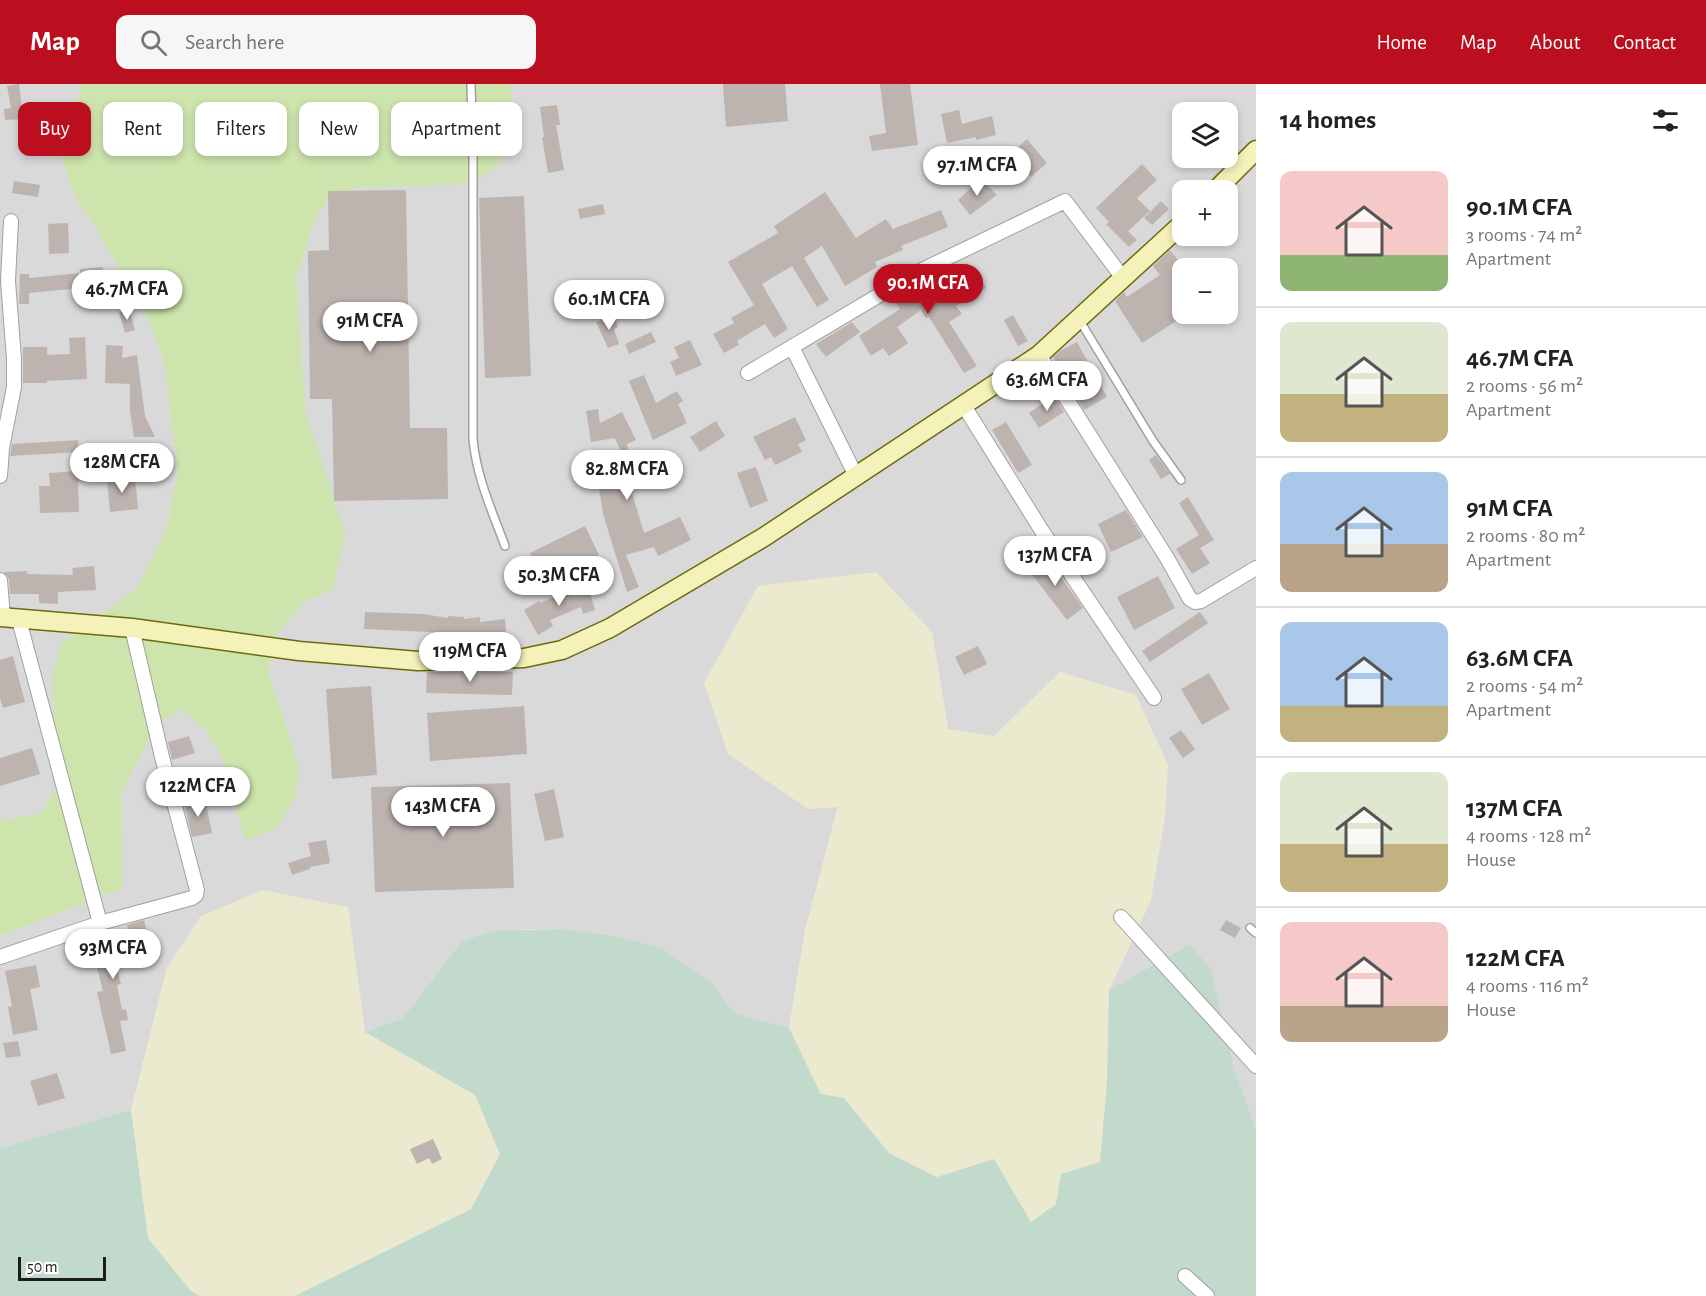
<!DOCTYPE html>
<html lang="en">
<head>
<meta charset="utf-8">
<style>
  body { margin:0; font-family:"Alegreya Sans",sans-serif; background:#f6f6f6; color:#222; height:100vh; display:flex; flex-direction:column; font-size:22px; white-space:nowrap }
  * { box-sizing:border-box; margin:0 }
  p { font-size:20px; color:#767676 }
  .icon { flex:none; width:33px; height:33px; fill:none; stroke:currentColor; stroke-width:2; stroke-linecap:round; stroke-linejoin:round }
  .map { position:relative; flex:1; overflow:hidden }
  .panel { display:flex; flex-direction:column; background:#fff; width:450px }
  .panel>* { flex:none }
  .banner { position:absolute; left:18px; top:18px; width:570px; height:54px; display:flex; gap:12px }
  .buttons { position:absolute; left:1172px; top:18px; display:grid; gap:12px }
  .buttons a { display:grid; place-items:center; width:66px; height:66px; border-radius:12px; background:#fff; box-shadow:0 3px 9px #0003; font-size:30px }
  .scale { position:absolute; left:18px; bottom:15px; width:88px; box-sizing:border-box; padding-left:6px; border:3px solid #1c1c1c; border-top:0; font-size:16px; line-height:21px; white-space:nowrap; color:#1c1c1c; -webkit-text-stroke:4px #fff; paint-order:stroke }
  .price { position:absolute; translate:-50% -51px; padding:0 14px; border-radius:21px; background:#fff; color:#222; font-size:20px; line-height:39px; filter:drop-shadow(0 2px 3px #0008) }
  .price::after { content:''; position:absolute; left:50%; top:36px; width:18px; height:14px; margin-left:-9px; background:inherit; clip-path:polygon(0 0,100% 0,50% 100%) }
  .price.on { background:#bb0e1f; color:#fff }
  ul { padding:0; list-style:none }
  li { display:flex; align-items:center; gap:18px; height:150px; padding:0 24px }
  li+li { border-top:2px solid #e0e0e0 }
  li span { display:grid; place-items:center; flex:none; width:168px; height:120px; border-radius:12px; color:#555 }
  li>.icon { margin-inline-start:auto }
  span .icon { width:72px; height:72px; fill:#fffc; stroke-width:1 }
  li b { font-size:26px }
  h2 { display:flex; justify-content:space-between; align-items:center; height:72px; padding:0 24px; font-size:26px }
  .tag { padding:0 21px; border-radius:12px; background:#fff; box-shadow:0 3px 9px #0003; font-size:21px; line-height:54px }
  .tag.on { background:#bb0e1f; color:#fff }
  header { display:flex; align-items:center; gap:36px; box-sizing:border-box; height:84px; padding:0 30px; background:#bb0e1f; color:#fff }
  header strong { font-size:28px }
  nav { display:flex; gap:33px; margin-inline-start:auto; font-size:21px }
  .search { width:420px; height:54px; background:#f6f6f6; display:flex; align-items:center; gap:15px; box-sizing:border-box; padding:0 21px; border-radius:12px; color:#767676; font-size:22px }
  main { display:flex; flex:1; min-height:0 }
  .map>svg:first-child { display:block }
</style>
</head>
<body>
<header>
<strong>Map</strong>
<div class="search"><svg class="icon" aria-label="search" viewBox="0 0 24 24"><circle cx="10" cy="10" r="6"/><path d="M15 15l6 6"/></svg>Search here</div>
<nav><a>Home</a><a>Map</a><a>About</a><a>Contact</a></nav>
</header>
<main>
<div class="map">
<svg width="1256" height="1212" viewBox="0 0 1256 1212">
  <rect width="100%" height="100%" fill="#ede9e3"/>
  <path fill="#dad9da" fill-rule="evenodd" d="M0 0H82L61 70 73 108 139 215 163 273 178 387 166 447 136 505 60 561 58 701 42 729 0 737Z
    M511 0H1256V1046L1190 860 1109 906 1151 816 1060 588 994 653 948 645 932 548 728 558 704 599 838 722 805 847 789 944 734 929 715 902 628 855 595 849 561 845H526L461 858 403 934 365 948 348 823 201 832 167 884 131 1026 0 1064V849L5 850 123 804 121 710 155 643 180 625 205 645 222 671 245 757 299 682 269 591 271 558 304 517 333 506 344 449 306 329 296 196 315 134 333 109 366 103 512 45ZM1182 28H1227V74H1182ZM1182 106H1227V152H1182ZM1182 184H1227V230H1182Z"/>
  <path fill="#ebeacf" d="M876 488 932 548 948 645 994 652 1060 588 1136 611 1168 681 1165 733 1151 816 1109 906 1107 998 1100 1078 1061 1090 1056 1120 1031 1139 994 1075 937 1093 889 1069 844 1014 821 1010 789 944 805 847 838 723 808 725 728 670 704 599 758 502Z
    M263 806 348 823 365 948 475 1011 500 1070 471 1125 295 1212H200L191 1207 148 1154 131 1026 167 884 201 832Z"/>
  <path fill="#cde4ac" d="M82 0H511L512 45 497 83 471 100 366 103 333 109 315 134 296 196 306 329 345 449 333 506 304 517 271 558 269 591 299 682 295 714 275 745 245 757 221 670 205 645 180 625 155 643 121 710 123 804 5 850 0 849V737L42 729 58 701 52 592 60 561 136 505 166 447 178 387 163 273 139 215 73 108 61 70Z"/>
  <path fill="#c1dacc" d="M561 845 595 849 628 855 663 865 715 902 734 929 789 944 821 1010 844 1014 889 1069 937 1093 994 1075 1031 1138 1056 1120 1061 1090 1100 1078 1107 998 1109 906 1190 860 1211 886 1233 981 1256 1046V1212H295L471 1125 500 1070 475 1011 365 948 403 934 461 858 492 847Z
    M131 1026 148 1154 191 1207 200 1212H0V1064Z"/>
  <path fill="#bdb4b0" d="M19 0 23 35 5 36 4 25 11 24 7 2Z
    M723 0H785L788 37 726 43Z
    M880 0H910L918 61 872 67 869 52 886 49Z
    M557 21 560 41H556L564 86 548 89 542 53H544L540 23Z
    M959 26 962 40 992 32 996 51 976 56V53L947 59 941 30Z
    M1027 55 1047 79 1031 93 1011 69Z
    M1142 80 1157 96 1137 114 1150 127 1128 147 1137 156 1129 163 1106 140 1109 138 1096 124Z
    M981 94 997 111 970 131 958 116Z
    M14 97 40 101 38 113 12 109Z
    M406 106 410 344H447L448 415 334 417 332 315H310L308 167 329 166 328 107Z
    M825 108 856 154 886 135 893 145 941 126 948 143 901 162 903 166 875 178 877 183 845 202 822 162 804 174 829 216 817 223 792 182 762 200 788 245 774 254 765 240 737 257 739 261 724 269 713 250 734 239 731 234 754 221 728 178 778 149 774 142Z
    M524 112 531 292 485 294 479 114Z
    M1161 117 1169 125 1152 141 1144 134Z
    M603 120 605 130 580 135 578 125Z
    M68 139 69 169 49 170 48 140Z
    M1170 166 1182 181V211L1176 215 1182 225V230L1186 231 1142 259 1115 217 1124 208 1127 213 1160 191 1153 182Z
    M973 182 986 204 956 222 962 230 949 238 977 282 964 289 929 233 926 234 921 226 897 243 908 259 889 272 883 264 871 272 859 252 900 225 892 214 925 194 934 205Z
    M103 183 106 220 83 222 82 204 29 209V220H19L20 190H29V194L80 189V185Z
    M647 195 655 222 623 231 615 205Z
    M129 225 135 246 125 249 119 228Z
    M1013 231 1028 257 1018 262 1004 236Z
    M614 232 618 243 614 245 619 260 608 264 596 238Z
    M852 238 860 248 826 273 816 260Z
    M651 248 656 258 629 270 625 260Z
    M85 253 87 295 47 297V299H23V263H47V271L70 270 69 254Z
    M690 256 702 281 676 292 670 278 679 274 674 263Z
    M1077 258 1107 313 1084 326 1053 273 1060 267Z
    M106 261 123 262 122 274 137 271 145 332 155 353H134L130 327V300L105 299Z
    M644 291 656 319 677 307 683 317 678 320 687 339 653 356 629 297Z
    M1054 312 1064 328 1039 344 1029 329Z
    M598 325 600 339 622 328 636 356 627 360 634 409H632L644 449 680 433 691 456 658 472 654 463 626 471 639 503 627 508 603 430 595 379 624 375 615 354 591 358 586 327Z
    M795 333 806 356 798 360 802 368 775 381 771 373 765 376 753 353Z
    M716 337 725 352 700 368 690 353Z
    M1006 338 1032 381 1018 389 992 346Z
    M78 356 79 368 10 372 12 360Z
    M1156 371 1170 390 1161 395 1149 376Z
    M79 372 89 373 88 398 78 397 79 428 40 429 39 402H50L49 389 78 387Z
    M756 383 768 417 750 424 737 389Z
    M135 393 138 425 110 428 107 396Z
    M1188 413 1214 456 1200 464 1210 479 1192 490 1176 465 1199 451 1179 419Z
    M1126 426 1143 453 1111 468 1098 440Z
    M585 442 599 471 544 497 530 469Z
    M1045 471 1083 524 1067 536 1027 484Z
    M94 482 96 506 58 508V520L39 519V510H10L9 495 4 488 27 487V490L73 491 72 484Z
    M1158 492 1175 524 1134 546 1117 513Z
    M587 499 595 526 583 530 581 523 550 536 553 542 538 551 524 526 539 517 540 519Z
    M365 528 423 530 448 534V532L464 533V535L480 533V538L505 535 507 556 471 559 470 555 447 554V551L429 548 364 545Z
    M1200 528 1208 539 1150 578 1142 567Z
    M978 562 987 580 964 591 955 573Z
    M13 572 25 618 3 624 0 614V576Z
    M472 587 513 588 512 611 426 609 427 588Z
    M1209 589 1230 625 1202 641 1181 605Z
    M371 602 377 691 332 695 326 605Z
    M524 622 527 670 430 677 427 629Z
    M1181 646 1195 665 1183 674 1169 654Z
    M189 652 195 669 172 676 168 658Z
    M32 664 40 690 0 702V674Z
    M510 699 514 804 375 808 371 703Z
    M554 705 564 753 545 757 534 710Z
    M205 715 212 749 192 753 184 719Z
    M326 756 330 779 310 783V785L292 791 288 779 311 772 308 759Z
    M144 836 149 855 121 862 124 870 114 874 121 900 117 901 122 926 126 925 128 936 120 937 126 967 111 970 97 908 103 907 95 876 90 878 81 855 95 850 100 860 129 849 127 841Z
    M1226 836 1241 844 1235 854 1220 846Z
    M36 881 40 903 30 905 38 946 13 951 8 923 12 922 5 887Z
    M18 957 21 972 6 974 3 959Z
    M57 989 65 1014 38 1022 30 997Z
    M433 1055 442 1075 432 1080 429 1074 417 1080 410 1065Z"/>
  <g fill="none" stroke-linecap="round" stroke-linejoin="round">
    <g stroke="#a0a0a0" stroke-width="10">
      <path id="service" d="M471 0 473 73V356C477 394 492 427 505 462
        M1080 237 1153 357 1181 396
        M1250 844 1256 849"/>
    </g>
    <g stroke="#a0a0a0" stroke-width="16">
      <path id="minor" d="M792 263 856 392
        M1039 271 1167 474 1190 515 1195 518 1201 517 1256 484
        M748 289 920 187 1065 117 1123 194
        M964 322 1042 447 1154 614
        M0 392 2 364 14 303V275L8 197 11 137
        M0 496 3 534
        M19 536 100 839
        M1121 833 1256 982
        M0 873 100 839 192 814 196 811 197 806 162 673 132 544
        M1185 1192 1207 1212"/>
    </g>
    <g stroke="#6a6b0c" stroke-width="21">
      <path id="secondary" d="M1216 106 1256 66
        M0 533 132 544 299 567 418 577 524 574 562 566 610 544 764 453 1039 271 1182 140"/>
    </g>
    <use href="#service" stroke="#fff" stroke-width="7"/>
    <use href="#minor" stroke="#fff" stroke-width="14"/>
    <use href="#secondary" stroke="#f4f1b9" stroke-width="18"/>
  </g>
</svg>
<div class="buttons">
<a><svg class="icon" aria-label="layers" viewBox="0 0 24 24"><path d="M12 4l9 5-9 5-9-5zM3 14l9 5 9-5"/></svg></a>
<a>+</a>
<a>−</a>
</div>
<div class="scale">50 m</div>
<b class="price" style="left:977px;top:113px">97.1M CFA</b>
<b class="price on" style="left:928px;top:231px">90.1M CFA</b>
<b class="price" style="left:127px;top:237px">46.7M CFA</b>
<b class="price" style="left:609px;top:247px">60.1M CFA</b>
<b class="price" style="left:370px;top:269px">91M CFA</b>
<b class="price" style="left:1047px;top:328px">63.6M CFA</b>
<b class="price" style="left:122px;top:410px">128M CFA</b>
<b class="price" style="left:627px;top:417px">82.8M CFA</b>
<b class="price" style="left:1055px;top:503px">137M CFA</b>
<b class="price" style="left:559px;top:523px">50.3M CFA</b>
<b class="price" style="left:470px;top:599px">119M CFA</b>
<b class="price" style="left:198px;top:734px">122M CFA</b>
<b class="price" style="left:443px;top:754px">143M CFA</b>
<b class="price" style="left:113px;top:896px">93M CFA</b>
<div class="banner">
<a class="tag on">Buy</a>
<a class="tag">Rent</a>
<a class="tag">Filters</a>
<a class="tag">New</a>
<a class="tag">Apartment</a>
</div>
</div>
<section class="panel">
<h2>14 homes<svg class="icon" aria-label="filters" viewBox="0 0 24 24"><path d="M4 7h16M4 17h16"/><circle cx="9" cy="7" r="2"/><circle cx="15" cy="17" r="2"/></svg></h2>
<ul>
<li><span style="background:linear-gradient(#f6c9c9 70%,#8fb573 0)"><svg class="icon" aria-label="home" viewBox="0 0 24 24"><path d="M3 11l9-7 9 7M6 9v11h12V9"/></svg></span><div><b>90.1M CFA</b><p>3 rooms · 74 m²</p><p>Apartment</p></div></li>
<li><span style="background:linear-gradient(#dfe7d0 60%,#c2b280 0)"><svg class="icon" aria-label="home" viewBox="0 0 24 24"><path d="M3 11l9-7 9 7M6 9v11h12V9"/></svg></span><div><b>46.7M CFA</b><p>2 rooms · 56 m²</p><p>Apartment</p></div></li>
<li><span style="background:linear-gradient(#a9c7e8 60%,#b9a48a 0)"><svg class="icon" aria-label="home" viewBox="0 0 24 24"><path d="M3 11l9-7 9 7M6 9v11h12V9"/></svg></span><div><b>91M CFA</b><p>2 rooms · 80 m²</p><p>Apartment</p></div></li>
<li><span style="background:linear-gradient(#a9c7e8 70%,#c2b280 0)"><svg class="icon" aria-label="home" viewBox="0 0 24 24"><path d="M3 11l9-7 9 7M6 9v11h12V9"/></svg></span><div><b>63.6M CFA</b><p>2 rooms · 54 m²</p><p>Apartment</p></div></li>
<li><span style="background:linear-gradient(#dfe7d0 60%,#c2b280 0)"><svg class="icon" aria-label="home" viewBox="0 0 24 24"><path d="M3 11l9-7 9 7M6 9v11h12V9"/></svg></span><div><b>137M CFA</b><p>4 rooms · 128 m²</p><p>House</p></div></li>
<li><span style="background:linear-gradient(#f6c9c9 70%,#b9a48a 0)"><svg class="icon" aria-label="home" viewBox="0 0 24 24"><path d="M3 11l9-7 9 7M6 9v11h12V9"/></svg></span><div><b>122M CFA</b><p>4 rooms · 116 m²</p><p>House</p></div></li>
</ul>
</section>
</main>
</body>
</html>
